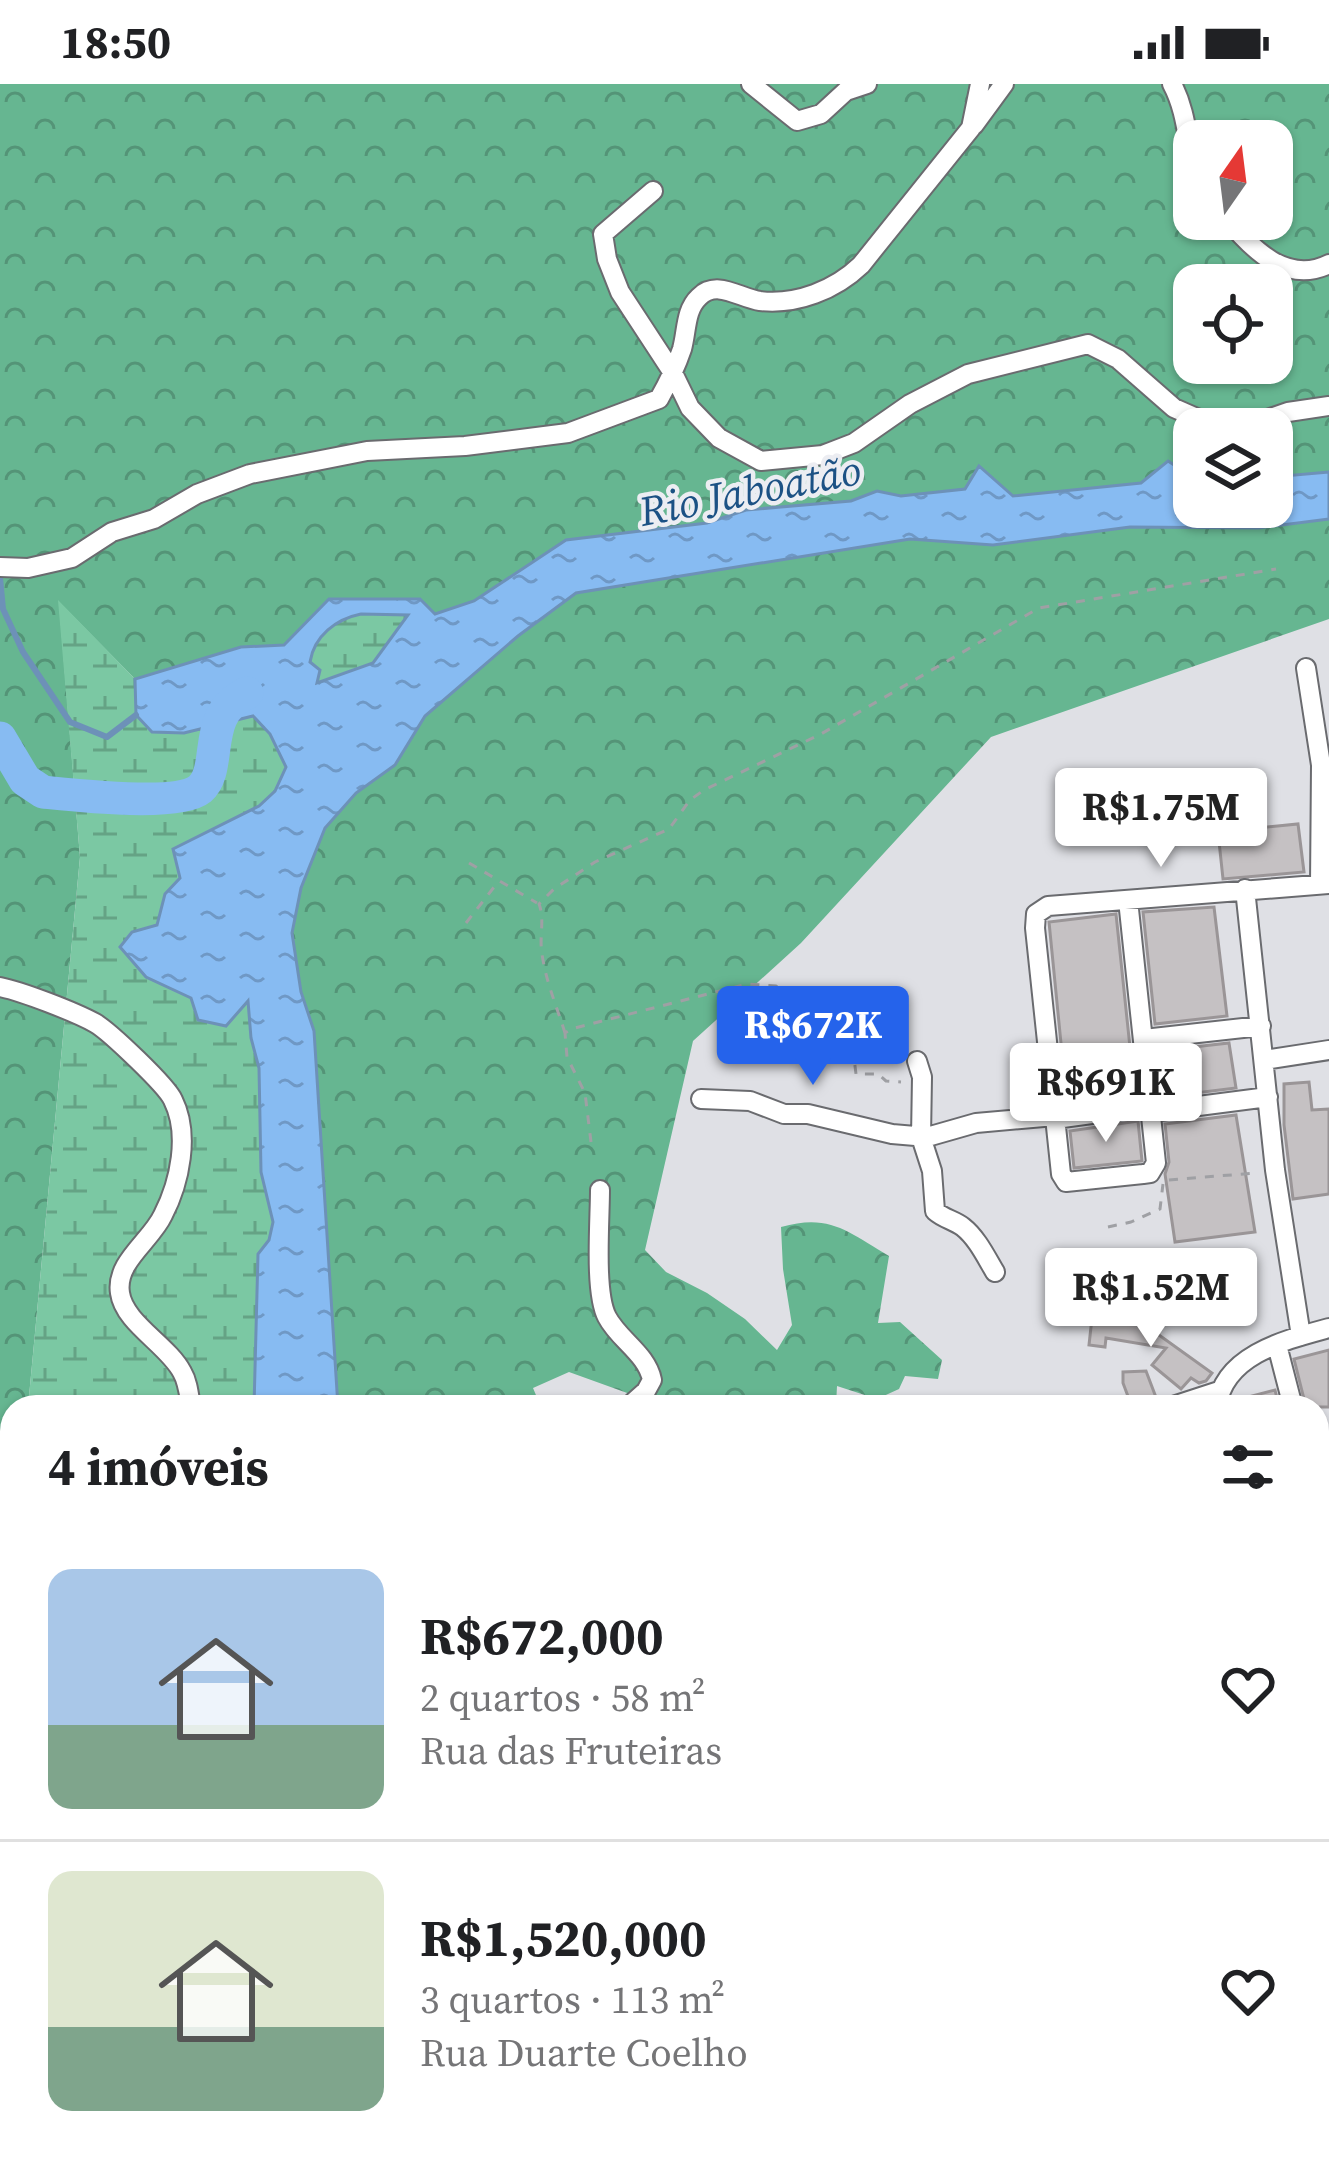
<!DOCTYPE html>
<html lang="pt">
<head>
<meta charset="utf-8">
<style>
  body { margin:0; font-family:"Source Serif 4",serif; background:#f2f2f2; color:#202124; height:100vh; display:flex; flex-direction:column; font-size:45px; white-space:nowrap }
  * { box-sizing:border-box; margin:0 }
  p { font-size:39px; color:#757577 }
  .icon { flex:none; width:66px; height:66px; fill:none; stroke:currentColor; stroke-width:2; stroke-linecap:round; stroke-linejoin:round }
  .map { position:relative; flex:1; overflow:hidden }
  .sheet { position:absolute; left:0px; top:1311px; width:1329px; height:771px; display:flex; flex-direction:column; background:#fff; border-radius:36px 36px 0 0; box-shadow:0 3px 9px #0004 }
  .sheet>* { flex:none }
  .needle { width:78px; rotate:14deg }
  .tools { position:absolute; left:1173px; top:36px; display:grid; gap:24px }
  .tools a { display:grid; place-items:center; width:120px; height:120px; border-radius:24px; background:#fff; box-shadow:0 3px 9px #0004; font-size:60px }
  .price { position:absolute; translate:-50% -102px; padding:0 27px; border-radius:12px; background:#fff; color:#222; font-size:39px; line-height:78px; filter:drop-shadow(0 3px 6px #0008) }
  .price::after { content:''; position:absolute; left:50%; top:72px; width:36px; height:27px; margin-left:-18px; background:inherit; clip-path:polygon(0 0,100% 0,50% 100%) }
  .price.active { background:#2563eb; color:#fff }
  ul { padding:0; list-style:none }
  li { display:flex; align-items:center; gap:36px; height:300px; padding:0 48px }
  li+li { border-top:3px solid #e0e0e0 }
  li span { display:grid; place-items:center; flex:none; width:336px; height:240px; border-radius:24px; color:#555 }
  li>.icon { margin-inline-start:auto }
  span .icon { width:144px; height:144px; fill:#fffc; stroke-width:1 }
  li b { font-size:51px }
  h2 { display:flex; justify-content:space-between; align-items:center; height:144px; padding:0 48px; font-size:51px }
  .status { display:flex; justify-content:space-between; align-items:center; height:84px; padding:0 60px; background:#fff; direction:ltr }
  .status svg { height:33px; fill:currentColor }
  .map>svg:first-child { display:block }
</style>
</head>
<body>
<div class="status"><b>18:50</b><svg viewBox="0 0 49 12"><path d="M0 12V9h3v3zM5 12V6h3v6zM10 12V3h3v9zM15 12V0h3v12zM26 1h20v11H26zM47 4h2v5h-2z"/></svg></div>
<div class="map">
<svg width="1329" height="2081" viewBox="0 0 1329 2081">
  <defs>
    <pattern id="forest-crowns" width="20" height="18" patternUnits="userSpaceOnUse" patternTransform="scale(3)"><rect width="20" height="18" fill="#66b691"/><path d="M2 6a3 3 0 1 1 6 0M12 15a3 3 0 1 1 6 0" fill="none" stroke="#549477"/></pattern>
    <pattern id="wetland-marsh" width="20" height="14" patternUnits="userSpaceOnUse" patternTransform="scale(3)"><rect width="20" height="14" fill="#7bc8a3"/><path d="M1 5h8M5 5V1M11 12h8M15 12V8" fill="none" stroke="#65a385"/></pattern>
    <pattern id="water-ripples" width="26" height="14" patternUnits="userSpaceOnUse" patternTransform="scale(3)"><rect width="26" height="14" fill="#87bbf2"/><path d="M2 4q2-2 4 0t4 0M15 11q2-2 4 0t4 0" fill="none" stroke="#6f98c5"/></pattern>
  </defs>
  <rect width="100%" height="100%" fill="#dfe0e5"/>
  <path fill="url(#forest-crowns)" fill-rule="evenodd" d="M0 0H1329V388L1272 393V345H1194V394L1168 377 1141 399 1013 412 965 405 901 412 877 407 851 417 746 426 707 439 566 456 473 517 434 530 420 515H329L284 561 241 563 135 595 59 518 80 773 28 1323H12V1493L0 1621ZM1194 57H1272V135H1194ZM1194 201H1272V279H1194Z
    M1329 435V535L991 653 801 859 693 957 645 1166 666 1188 707 1209 745 1235 777 1266 792 1241 783 1185 781 1143C830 1129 848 1148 889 1172L878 1239 900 1238 942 1276 938 1295 905 1292 899 1305 877 1315 837 1302 836 1322 796 1315 792 1323H666L569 1288 533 1304 541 1323H338L314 947 301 908 292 849 301 804 325 744 356 709 395 681 425 632 518 552 576 509 910 455 993 461 1130 443 1258 444Z
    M864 2070H1017L1011 2081H865L868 2073Z"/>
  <path fill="url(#wetland-marsh)" d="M58 516 135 595 136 631 184 649 253 632 270 650 287 683 275 707 259 722 173 765 180 794 165 810 157 842 132 848 146 892 191 914 247 915 251 954 259 984 261 1088 273 1138 269 1156 258 1171 254 1323H28L80 773Z
    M361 530H409L373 580 316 599C314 592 311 586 310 579 308 553 339 534 361 530Z
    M12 1493V2070H87L53 2081H0V1621Z"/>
  <path fill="url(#water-ripples)" stroke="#6d91b8" stroke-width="3" fill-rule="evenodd" d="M1168 377 1194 394V423H1272V393L1329 388V435L1258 444 1130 443 993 461 910 455 576 509 518 552 425 632 395 681 356 709 325 744 301 804 292 849 301 908 314 947 338 1323H254L258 1170 269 1156 273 1138 261 1088 259 984 251 954 248 917 226 942 198 936 191 914 146 893 120 863 132 848 157 841 165 810 180 794 173 765 259 722 275 707 286 683 270 650 253 632 184 649 152 648 136 631 135 595 241 563 284 561 329 515H420L435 530 474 517 566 456 707 439 746 426 851 417 877 407 901 412 965 405 979 382 1013 412 1141 399ZM361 530 408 531 373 579 317 599 320 586 310 578C314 552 336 535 361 530Z
    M87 2070H167L160 2081H53Z"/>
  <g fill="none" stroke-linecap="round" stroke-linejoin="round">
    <path stroke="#6d91b8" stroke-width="6" d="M0 494 3 525 23 568 70 638 107 653 136 631"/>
    <path stroke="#87bbf2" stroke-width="33" d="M0 654 25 696 43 708C73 711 178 723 200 705 224 684 200 630 247 609"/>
  </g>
  <path fill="#c5c1c3" stroke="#9a9597" stroke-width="3" d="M1298 740 1304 788 1223 795 1218 748Z
    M1214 823 1227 932 1155 940 1143 828Z
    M1116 830 1135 1011 1067 1020 1049 838Z
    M1229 959 1236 1004 1163 1013 1158 967Z
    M1309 998 1312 1026 1329 1025V1110L1293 1115 1284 1041V1000Z
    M1236 1031 1255 1148 1175 1158 1165 1090 1169 1078 1165 1040Z
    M1138 1037 1142 1077 1074 1084 1070 1047Z
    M1146 1218 1180 1220 1179 1234 1146 1232Z
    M1092 1234 1145 1241 1212 1289 1206 1297 1199 1299 1191 1294 1181 1305 1152 1281 1166 1264 1106 1254 1105 1263 1089 1261Z
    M1329 1266V1323H1306L1294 1275Z
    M1146 1287 1157 1316 1132 1323 1123 1299V1288Z
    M1275 1306 1279 1323H1231L1233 1317Z"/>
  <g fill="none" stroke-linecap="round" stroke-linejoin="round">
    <g stroke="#6a6b6f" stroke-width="22">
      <path id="street" d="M751 0 797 37 821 30 846 7 867 0
        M1172 0C1186 26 1187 55 1194 84
        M974 41 1004 0
        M653 107 603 150 607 175 620 208 673 289 690 324 719 354 761 377 823 371 854 359 910 320 968 290 1088 260 1118 275 1174 324 1215 342 1256 339 1288 328 1329 322
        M1227 135C1252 165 1287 201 1329 180
        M0 483 28 484 72 474 112 448 154 435 197 410 250 390 367 367 465 362 568 349 659 315C668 299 676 283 682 265 687 247 685 226 699 213 717 195 739 214 760 217 797 221 835 206 861 181L971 44 980 0
        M1306 584 1321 681 1320 800
        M1245 805 1275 1086 1301 1252
        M1128 816 1156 1079 1150 1089 1143 1090 1066 1098 1061 1090 1035 844 1036 830 1048 822 1329 800
        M0 903C21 907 75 928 95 939 109 947 167 1002 173 1016 190 1050 180 1098 163 1131 151 1157 115 1178 120 1209 124 1239 168 1261 182 1288 188 1298 189 1311 191 1323
        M1144 955 1261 942
        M1265 976 1329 966
        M917 977 922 993 921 1053 932 1087 935 1127C944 1135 954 1136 963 1143 977 1154 986 1173 995 1188
        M701 1015 750 1017 784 1030H808L892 1050 927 1053 976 1039 1055 1032
        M1152 1028 1268 1013
        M1055 1035 1151 1022
        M600 1106C600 1137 594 1208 607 1233 619 1256 647 1270 652 1296L646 1307 628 1323
        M1277 1261 1293 1323
        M1170 1323 1219 1307
        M1217 1323C1223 1271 1285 1256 1329 1244
        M1317 1372 1329 1368
        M1317 1547 1329 1469
        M1317 1711 1329 1712
        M0 1728 12 1687
        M486 2070 488 2081
        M1030 2077 1143 2081
        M316 2081 320 2070
        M1178 2081V2070
        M1258 2081 1259 2070"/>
    </g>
    <path stroke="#9fa0a4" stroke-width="3" stroke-dasharray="9 9" stroke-linecap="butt" d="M469 779 537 819
      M466 839 498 798
      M565 949C557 923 546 898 542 870 539 853 545 835 539 820L554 805 595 778 669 745 690 716 704 706 821 650 1039 524 1276 485
      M591 1058 585 1009 567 973 565 949 571 945 747 900 776 902 787 909 797 940 816 936 843 940 851 950 856 990H878L886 997 901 998
      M1169 1096 1255 1089
      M1108 1143 1131 1138 1160 1125 1163 1100
      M381 2070 382 2081
      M647 2070 650 2081"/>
    <use href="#street" stroke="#fff" stroke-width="18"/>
  </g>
  <g text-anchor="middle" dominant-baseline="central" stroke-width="9" stroke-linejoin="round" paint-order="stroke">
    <g font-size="42" font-style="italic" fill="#1c5184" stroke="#ecedf2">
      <text transform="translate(750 406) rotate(-11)">Rio Jaboatão</text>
    </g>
  </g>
</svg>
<div class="tools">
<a><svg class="needle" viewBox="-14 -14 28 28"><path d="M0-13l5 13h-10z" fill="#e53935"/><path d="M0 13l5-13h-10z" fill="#757577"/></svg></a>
<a><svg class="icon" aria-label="locate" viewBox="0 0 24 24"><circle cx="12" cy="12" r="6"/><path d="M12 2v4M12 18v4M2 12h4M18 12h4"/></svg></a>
<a><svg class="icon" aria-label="layers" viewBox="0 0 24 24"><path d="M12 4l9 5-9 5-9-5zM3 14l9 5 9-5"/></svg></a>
</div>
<b class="price" style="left:1161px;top:786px">R$1.75M</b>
<b class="price active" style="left:813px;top:1004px">R$672K</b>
<b class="price" style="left:1106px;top:1061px">R$691K</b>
<b class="price" style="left:1151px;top:1266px">R$1.52M</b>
<section class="sheet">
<h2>4 imóveis<svg class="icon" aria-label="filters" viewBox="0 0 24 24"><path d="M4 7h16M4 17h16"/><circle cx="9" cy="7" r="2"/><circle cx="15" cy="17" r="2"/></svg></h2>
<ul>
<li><span style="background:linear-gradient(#a9c7e8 65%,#7fa58c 0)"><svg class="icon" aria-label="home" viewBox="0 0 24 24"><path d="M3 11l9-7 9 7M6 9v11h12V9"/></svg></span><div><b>R$672,000</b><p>2 quartos · 58 m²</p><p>Rua das Fruteiras</p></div><svg class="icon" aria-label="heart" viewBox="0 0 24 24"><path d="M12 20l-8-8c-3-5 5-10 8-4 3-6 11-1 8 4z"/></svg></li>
<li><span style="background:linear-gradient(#dfe7d0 65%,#7fa58c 0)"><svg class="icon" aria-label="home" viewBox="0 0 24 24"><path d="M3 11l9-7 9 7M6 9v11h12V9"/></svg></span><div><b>R$1,520,000</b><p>3 quartos · 113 m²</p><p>Rua Duarte Coelho</p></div><svg class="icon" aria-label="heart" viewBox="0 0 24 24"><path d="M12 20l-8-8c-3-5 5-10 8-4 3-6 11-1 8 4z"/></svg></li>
</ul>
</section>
</div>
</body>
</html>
